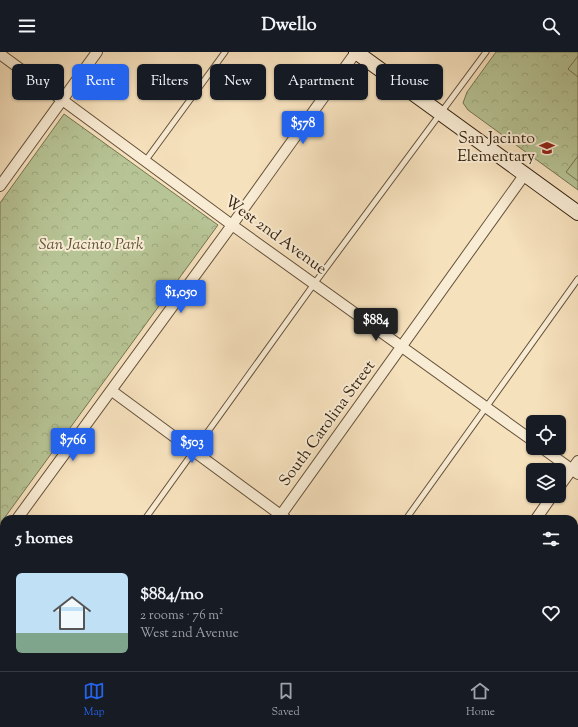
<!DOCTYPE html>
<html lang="en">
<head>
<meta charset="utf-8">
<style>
  body { margin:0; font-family:"Sorts Mill Goudy",serif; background:#20242c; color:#f1f3f6; height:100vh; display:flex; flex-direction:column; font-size:15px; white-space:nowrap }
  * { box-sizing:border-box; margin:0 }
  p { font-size:13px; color:#9ea1a6 }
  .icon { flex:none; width:22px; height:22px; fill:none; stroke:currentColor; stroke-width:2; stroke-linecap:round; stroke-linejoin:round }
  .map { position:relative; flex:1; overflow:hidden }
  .details { position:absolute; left:0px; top:463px; width:578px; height:156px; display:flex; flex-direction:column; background:#171b24; border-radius:12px 12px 0 0; box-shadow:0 1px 3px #0004 }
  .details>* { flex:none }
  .banner { position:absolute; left:12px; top:12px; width:554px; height:36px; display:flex; gap:8px }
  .buttons { position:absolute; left:526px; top:363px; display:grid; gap:8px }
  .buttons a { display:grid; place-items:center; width:40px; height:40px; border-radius:6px; background:#171b24; box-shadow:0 1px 3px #0004; font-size:20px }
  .price { position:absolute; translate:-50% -34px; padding:0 9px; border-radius:4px; background:#2563eb; color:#fff; font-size:13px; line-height:26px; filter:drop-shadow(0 1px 2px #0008) }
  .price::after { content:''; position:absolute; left:50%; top:24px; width:12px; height:9px; margin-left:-6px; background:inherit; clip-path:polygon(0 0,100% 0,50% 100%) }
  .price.active { background:#222; color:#fff }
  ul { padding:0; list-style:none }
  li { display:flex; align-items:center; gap:12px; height:100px; padding:0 16px }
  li+li { border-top:1px solid #363941 }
  li span { display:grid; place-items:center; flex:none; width:112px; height:80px; border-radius:6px; color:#555 }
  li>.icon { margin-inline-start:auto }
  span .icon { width:48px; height:48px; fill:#fffc; stroke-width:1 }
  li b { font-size:17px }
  h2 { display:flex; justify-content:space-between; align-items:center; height:48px; padding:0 16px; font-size:17px }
  .chip { padding:0 14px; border-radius:6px; background:#171b24; box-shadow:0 1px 3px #0004; font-size:14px; line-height:36px }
  .chip.active { background:#2563eb; color:#fff }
  header { display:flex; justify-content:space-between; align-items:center; height:52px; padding:0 16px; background:#171b24; font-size:18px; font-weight:700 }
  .tabs { display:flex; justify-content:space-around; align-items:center; height:56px; border-top:1px solid #363941; background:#171b24; font-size:11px; color:#9ea1a6 }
  .tabs a { display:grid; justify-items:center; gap:2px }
  .tabs .active { color:#2563eb }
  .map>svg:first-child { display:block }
</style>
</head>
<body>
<header><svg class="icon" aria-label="menu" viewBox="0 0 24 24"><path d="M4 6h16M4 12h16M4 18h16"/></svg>Dwello<svg class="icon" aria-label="search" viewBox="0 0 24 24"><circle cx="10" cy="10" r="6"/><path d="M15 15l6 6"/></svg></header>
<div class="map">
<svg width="578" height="619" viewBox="0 0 578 619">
  <defs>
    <pattern id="forest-crowns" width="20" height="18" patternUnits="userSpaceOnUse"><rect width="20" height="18" fill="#b7c495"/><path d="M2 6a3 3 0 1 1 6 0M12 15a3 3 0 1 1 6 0" fill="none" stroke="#9ea87f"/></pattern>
  </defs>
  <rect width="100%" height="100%" fill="#f6e1bd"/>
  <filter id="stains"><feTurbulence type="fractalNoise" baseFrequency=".005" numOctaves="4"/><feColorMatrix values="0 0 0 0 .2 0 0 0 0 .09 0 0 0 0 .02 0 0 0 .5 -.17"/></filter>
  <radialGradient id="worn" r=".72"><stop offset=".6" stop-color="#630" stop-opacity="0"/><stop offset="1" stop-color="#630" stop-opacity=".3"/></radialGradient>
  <path fill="url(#forest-crowns)" stroke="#767352" d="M496 0H578V138L468 58 463 51 467 40Z
    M64 62 218 173 0 472V151Z"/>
  <path fill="#b7c495" stroke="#767352" d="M578 4V25L568 17Z
    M578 104V129L566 120Z"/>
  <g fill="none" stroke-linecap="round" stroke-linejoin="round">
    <g stroke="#66523b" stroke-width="7">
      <path id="service" d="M146 108 225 0
        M145 467 314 232 486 0
        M406 467 578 227
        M574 590 578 584
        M37 619 39 615
        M296 619 299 615
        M553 619 555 615"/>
    </g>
    <g stroke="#66523b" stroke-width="12">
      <path id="minor" d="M0 2 232 173 533 389
        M0 134 97 0
        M112 339 286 467
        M542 396 578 422
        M559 435 578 409
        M17 467 232 173 356 0
        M278 467 525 122
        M536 467 552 444
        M0 491 4 485
        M0 518 4 521
        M135 615 141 619
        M490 615 496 619
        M168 619 171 615
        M426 619 429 615"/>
    </g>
    <g stroke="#362210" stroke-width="16">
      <path id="secondary" d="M356 0 578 161"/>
    </g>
    <use href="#service" stroke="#f9ecd4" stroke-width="5"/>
    <use href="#minor" stroke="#f9ecd4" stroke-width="10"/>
    <use href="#secondary" stroke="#f9ecd4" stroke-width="14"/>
  </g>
  <defs>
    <g id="school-bare" transform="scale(1.2)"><path d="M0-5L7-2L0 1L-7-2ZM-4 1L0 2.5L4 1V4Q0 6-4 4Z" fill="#8f2418" stroke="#f9ecd4" stroke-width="2.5" paint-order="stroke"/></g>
  </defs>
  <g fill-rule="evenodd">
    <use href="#school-bare" x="547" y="96"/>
  </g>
  <g text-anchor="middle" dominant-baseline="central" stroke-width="4" stroke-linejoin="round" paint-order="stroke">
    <g font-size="16" fill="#362210" stroke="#f9ecd4" text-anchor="end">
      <text x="535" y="87">San Jacinto<tspan x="535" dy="18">Elementary</tspan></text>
    </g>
    <g font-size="16" fill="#362210" stroke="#f9ecd4">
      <text transform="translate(275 184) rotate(36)">West 2nd Avenue</text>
      <text transform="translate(328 372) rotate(-54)">South Carolina Street</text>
    </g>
    <g font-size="16" font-style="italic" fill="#5d5338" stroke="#f9ecd4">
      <text x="91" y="193">San Jacinto Park</text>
    </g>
  </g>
  <rect width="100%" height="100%" filter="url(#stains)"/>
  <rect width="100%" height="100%" fill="url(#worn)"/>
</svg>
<div class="buttons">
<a><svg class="icon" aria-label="locate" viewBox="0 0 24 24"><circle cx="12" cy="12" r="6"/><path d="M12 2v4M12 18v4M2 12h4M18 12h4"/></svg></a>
<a><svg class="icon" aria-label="layers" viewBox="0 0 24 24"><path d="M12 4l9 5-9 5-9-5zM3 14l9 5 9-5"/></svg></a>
</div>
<b class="price" style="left:303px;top:93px">$578</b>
<b class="price" style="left:181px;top:262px">$1,050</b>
<b class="price active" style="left:376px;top:290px">$884</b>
<b class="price" style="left:73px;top:410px">$766</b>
<b class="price" style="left:192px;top:412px">$503</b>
<div class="banner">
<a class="chip">Buy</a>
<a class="chip active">Rent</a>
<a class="chip">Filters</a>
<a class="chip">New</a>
<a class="chip">Apartment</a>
<a class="chip">House</a>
</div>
<section class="details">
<h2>5 homes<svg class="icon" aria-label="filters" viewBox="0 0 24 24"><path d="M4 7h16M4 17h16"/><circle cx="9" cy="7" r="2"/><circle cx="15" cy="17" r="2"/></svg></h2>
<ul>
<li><span style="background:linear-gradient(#bfe0f5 75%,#7fa58c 0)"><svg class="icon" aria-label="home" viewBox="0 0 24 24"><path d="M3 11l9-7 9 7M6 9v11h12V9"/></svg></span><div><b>$884/mo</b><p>2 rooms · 76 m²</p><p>West 2nd Avenue</p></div><svg class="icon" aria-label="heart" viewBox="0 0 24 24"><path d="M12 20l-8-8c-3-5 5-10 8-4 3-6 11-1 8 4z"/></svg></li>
</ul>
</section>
</div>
<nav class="tabs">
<a class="active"><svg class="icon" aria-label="map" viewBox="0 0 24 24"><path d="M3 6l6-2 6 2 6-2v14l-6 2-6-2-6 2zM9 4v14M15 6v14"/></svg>Map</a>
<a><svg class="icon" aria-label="saved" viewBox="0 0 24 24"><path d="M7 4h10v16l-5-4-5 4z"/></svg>Saved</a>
<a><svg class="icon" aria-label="home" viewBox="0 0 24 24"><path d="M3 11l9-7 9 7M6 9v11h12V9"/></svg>Home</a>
</nav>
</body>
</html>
